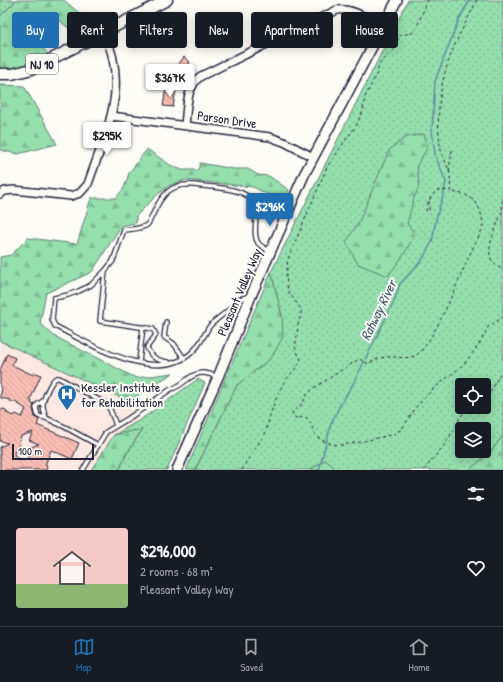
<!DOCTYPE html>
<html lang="en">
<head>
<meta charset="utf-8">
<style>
  body { margin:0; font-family:"Patrick Hand",sans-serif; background:#20242c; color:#f1f3f6; height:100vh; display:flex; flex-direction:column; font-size:15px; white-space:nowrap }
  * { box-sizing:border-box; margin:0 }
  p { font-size:13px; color:#9ea1a6 }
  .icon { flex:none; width:22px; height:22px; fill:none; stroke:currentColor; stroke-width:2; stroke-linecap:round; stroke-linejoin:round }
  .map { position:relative; height:470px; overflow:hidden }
  .details { display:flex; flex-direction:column; background:#171b24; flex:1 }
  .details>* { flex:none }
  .top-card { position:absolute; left:12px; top:12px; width:479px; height:36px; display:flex; gap:8px }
  .controls { position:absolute; left:455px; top:378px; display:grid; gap:8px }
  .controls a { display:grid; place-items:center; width:36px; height:36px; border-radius:4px; background:#171b24; box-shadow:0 2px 10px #0003; font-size:20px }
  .scale { position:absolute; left:12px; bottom:10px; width:82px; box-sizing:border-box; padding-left:4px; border:2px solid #22223b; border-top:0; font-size:11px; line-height:14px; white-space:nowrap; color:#22223b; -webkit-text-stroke:3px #fdfcf7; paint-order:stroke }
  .price { position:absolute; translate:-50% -34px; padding:0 9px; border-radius:4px; background:#fff; color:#222; font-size:13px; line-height:26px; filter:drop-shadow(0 1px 2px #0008) }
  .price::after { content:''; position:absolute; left:50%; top:24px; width:12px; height:9px; margin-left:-6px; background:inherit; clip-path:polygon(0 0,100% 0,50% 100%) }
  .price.active { background:#1f6fb2; color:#fff }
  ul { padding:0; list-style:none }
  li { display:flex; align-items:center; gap:12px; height:100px; padding:0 16px }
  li+li { border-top:1px solid #363941 }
  li span { display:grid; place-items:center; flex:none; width:112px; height:80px; border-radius:4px; color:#555 }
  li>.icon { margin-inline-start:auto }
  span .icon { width:48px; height:48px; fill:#fffc; stroke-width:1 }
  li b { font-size:17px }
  h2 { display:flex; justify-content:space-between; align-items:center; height:48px; padding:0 16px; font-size:17px }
  .chip { padding:0 14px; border-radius:4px; background:#171b24; box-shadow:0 2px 10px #0003; font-size:14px; line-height:36px }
  .chip.active { background:#1f6fb2; color:#fff }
  .tab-bar { display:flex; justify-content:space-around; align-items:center; height:56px; border-top:1px solid #363941; background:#171b24; font-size:11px; color:#9ea1a6 }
  .tab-bar a { display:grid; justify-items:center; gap:2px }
  .tab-bar .active { color:#1f6fb2 }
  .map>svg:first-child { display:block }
</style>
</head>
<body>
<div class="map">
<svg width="503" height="470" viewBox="0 0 503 470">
  <defs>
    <pattern id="grass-dots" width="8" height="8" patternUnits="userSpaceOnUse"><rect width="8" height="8" fill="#95deae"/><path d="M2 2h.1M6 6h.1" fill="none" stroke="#80be97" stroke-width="1.8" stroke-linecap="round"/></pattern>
    <pattern id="forest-firs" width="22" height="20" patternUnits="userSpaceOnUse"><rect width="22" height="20" fill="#95deae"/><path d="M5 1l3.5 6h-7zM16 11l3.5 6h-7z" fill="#80be97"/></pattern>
    <pattern id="building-back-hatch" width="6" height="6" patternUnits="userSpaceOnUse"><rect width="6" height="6" fill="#f9bdb5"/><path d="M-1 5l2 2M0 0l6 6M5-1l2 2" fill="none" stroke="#d5a29d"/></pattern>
  </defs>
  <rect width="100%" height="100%" fill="#fdfcf7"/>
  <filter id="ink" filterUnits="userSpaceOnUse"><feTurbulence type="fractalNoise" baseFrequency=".025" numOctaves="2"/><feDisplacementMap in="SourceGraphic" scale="8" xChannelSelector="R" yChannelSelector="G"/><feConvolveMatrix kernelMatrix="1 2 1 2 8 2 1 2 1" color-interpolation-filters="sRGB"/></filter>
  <g filter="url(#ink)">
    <path fill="#fce9e3" d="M0 341 128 401 140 420 114 435 91 470H0Z"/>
    <path fill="url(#grass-dots)" stroke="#5c8074" fill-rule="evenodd" d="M0 0H15L13 4 0 16Z
      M408 0H503V470H195L237 385 271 358 282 316 271 272ZM462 385H484V407H462ZM462 429H484V451H462Z
      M198 379 205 383 167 470H119L126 455 142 430 114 435 140 420Z"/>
    <path fill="url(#forest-firs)" stroke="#5c8074" d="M15 0H64L96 28 81 39 58 19 31 35 49 55 25 67 3 69 0 68V16L13 4Z
      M0 85 24 86 57 144 18 154 0 150Z
      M424 134 428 147 417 165 419 186 414 198 407 224 415 233C408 249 399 262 388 276L358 264 346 242 359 222 389 150 406 137Z
      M147 149 170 165 182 170H198L200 163 234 169H248L258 175 269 176 289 190 284 198 269 195 253 187 186 180 170 185 158 194 136 216V223L121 226 92 272 46 293 40 323 54 336 136 378 173 373 128 401 0 341V257L11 255 28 238 77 244 91 198H116L124 188 129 173Z
      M271 272 282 316 283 337 271 358 237 385 195 470H186Z
      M142 429 126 455 119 470H91L114 435Z
      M503 435V470H469L491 452Z
      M325 460 334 467 332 470H310Z"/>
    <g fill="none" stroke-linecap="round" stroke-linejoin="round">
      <path stroke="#5c8d9b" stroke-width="1.5" d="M319 470 331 424 339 407 353 384 377 336 395 299 400 284 422 260 432 242 437 215 443 196 446 182 435 155 432 130 435 81 459 19 470 0"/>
    </g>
    <path fill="url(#building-back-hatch)" stroke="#22223b" fill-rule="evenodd" d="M184 57 190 62 180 75 175 71 178 67 177 66Z
      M166 88 176 89 173 107 163 106Z
      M7 354 15 358 12 365 33 375 34 372 41 375 30 400 32 401 31 403 34 405 33 408 35 417 39 420 37 425 79 443 72 459 51 450 45 465 47 466 46 470H0V447L8 443 0 441V411L3 409 6 410 7 413 13 416 16 414 22 417 26 409 15 402H11L10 400 1 398 0 396 2 389 0 388V370ZM33 432 29 440 39 444 28 448 27 451 29 455 27 459 23 461 15 457 14 453 16 449 18 448 20 445 19 441 21 436Z"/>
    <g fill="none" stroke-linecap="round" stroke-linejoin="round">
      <g stroke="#22223b" stroke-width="6">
        <path id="service" d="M105 271 100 321 153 329 156 335 147 347C150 357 158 361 168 362
          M250 296C246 297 241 298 238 300 236 301 234 304 232 307 225 314 215 319 209 327 205 334 201 342 196 348 162 389 90 344 55 326L52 320 54 298 68 295 79 291 91 285 105 271 113 261 124 230C131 229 141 229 147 225 150 222 151 217 153 214 162 194 171 183 194 185 208 187 230 187 242 193 267 204 249 229 258 243 260 246 267 249 270 252
          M166 322 164 337 174 344 184 358
          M139 362 143 327
          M43 401 37 405 36 408 38 416 46 418 65 427 98 445
          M46 418C45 414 43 410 43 406 42 400 51 381 56 378H59L108 405 111 412 116 425
          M83 470 106 432 129 418 171 389C182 387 190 373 202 373 207 373 213 375 218 377"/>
      </g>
      <g stroke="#22223b" stroke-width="10">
        <path id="minor" d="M111 116 270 137 284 142 313 157
          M185 125C187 109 186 86 201 76L337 10C353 8 368 19 382 26
          M0 194 5 191 14 190 71 196 80 193 88 184C106 131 130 88 104 32"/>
      </g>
      <g stroke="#22223b" stroke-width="12">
        <path id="secondary" d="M177 470 218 377 251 296 304 175 397 0"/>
      </g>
      <g stroke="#22223b" stroke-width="13">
        <path id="primary" d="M0 74H12L32 69 167 0"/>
      </g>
      <path stroke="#22223b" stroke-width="1" stroke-dasharray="3 3" stroke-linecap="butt" d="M477 0C469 17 459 34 452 52 440 81 436 114 440 145 441 154 446 162 449 170 451 177 450 185 451 192 472 194 481 203 483 225 483 231 474 244 472 250 462 271 433 346 416 355 408 360 395 356 386 357 379 358 374 360 369 364L359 359 314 388 307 395 302 404 292 412 293 416 296 418 306 417 309 420 315 434 320 439 331 444 341 445 356 443 394 434 402 429 416 407 432 390 464 364 480 343 488 327 503 317
        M449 171 452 150
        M503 188C502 195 503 203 502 210 498 227 476 260 503 269
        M429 201V210L426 211C427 204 432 191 440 190 443 190 447 191 450 191
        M484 402 486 401 503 368
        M242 470 248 459 265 434 271 412 277 396 284 382 300 363 301 360 295 347C297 340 297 333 298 325 299 319 302 314 301 309L288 291 286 277 288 259 327 167 357 124 363 111 365 97 377 73 379 65 384 58 393 51 400 35 412 33 415 31 427 2 429 0
        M424 470 445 444 454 430 461 416 467 410 476 407"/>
      <use href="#service" stroke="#fdfcf7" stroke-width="3.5"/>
      <use href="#minor" stroke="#fdfcf7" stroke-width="7"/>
      <use href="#secondary" stroke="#fdfcf7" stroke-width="9"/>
      <use href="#primary" stroke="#fdfcf7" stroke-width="10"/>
    </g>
  </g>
  <defs>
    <g id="hospital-pin" transform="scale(1)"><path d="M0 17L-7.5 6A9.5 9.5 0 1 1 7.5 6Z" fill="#1f6fb2" stroke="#fdfcf7"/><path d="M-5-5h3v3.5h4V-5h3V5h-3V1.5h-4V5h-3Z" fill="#fff"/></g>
  </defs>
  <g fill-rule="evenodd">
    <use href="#hospital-pin" x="67" y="394"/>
  </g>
  <g text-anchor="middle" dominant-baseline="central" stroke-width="4" stroke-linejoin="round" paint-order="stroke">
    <rect fill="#fdfcf7" stroke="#646373" stroke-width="1" x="26" y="54" width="32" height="20" rx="3"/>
    <g font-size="12" font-weight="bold" fill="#22223b">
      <text x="42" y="64">NJ 10</text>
    </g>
    <g font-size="13" fill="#22223b" stroke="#fdfcf7">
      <text transform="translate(227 119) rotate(8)">Parson Drive</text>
      <text transform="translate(239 292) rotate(-67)">Pleasant Valley Way</text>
    </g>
    <g font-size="13" fill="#22223b" stroke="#fdfcf7" text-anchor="start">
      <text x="81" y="387">Kessler Institute<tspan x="81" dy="15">for Rehabilitation</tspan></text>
    </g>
    <g font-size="14" font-style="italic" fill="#3f576b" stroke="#fdfcf7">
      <text transform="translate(378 310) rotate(-64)">Rahway River</text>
    </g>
  </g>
</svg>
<div class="controls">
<a><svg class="icon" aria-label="locate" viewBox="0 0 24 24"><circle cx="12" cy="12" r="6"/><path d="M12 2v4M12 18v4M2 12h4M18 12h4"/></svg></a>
<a><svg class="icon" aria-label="layers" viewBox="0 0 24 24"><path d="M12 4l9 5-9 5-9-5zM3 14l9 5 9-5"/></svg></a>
</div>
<div class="scale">100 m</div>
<b class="price" style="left:170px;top:98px">$367K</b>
<b class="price" style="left:107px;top:156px">$295K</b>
<b class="price active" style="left:270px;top:227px">$296K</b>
<div class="top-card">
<a class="chip active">Buy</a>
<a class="chip">Rent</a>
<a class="chip">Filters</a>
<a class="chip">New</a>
<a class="chip">Apartment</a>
<a class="chip">House</a>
</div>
</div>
<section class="details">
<h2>3 homes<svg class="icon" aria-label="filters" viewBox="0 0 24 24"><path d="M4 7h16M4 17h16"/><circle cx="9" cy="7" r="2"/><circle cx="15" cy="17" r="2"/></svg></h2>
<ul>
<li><span style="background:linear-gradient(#f6c9c9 70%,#8fb573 0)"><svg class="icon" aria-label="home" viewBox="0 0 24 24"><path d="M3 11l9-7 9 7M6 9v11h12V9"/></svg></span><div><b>$296,000</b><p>2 rooms · 68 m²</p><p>Pleasant Valley Way</p></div><svg class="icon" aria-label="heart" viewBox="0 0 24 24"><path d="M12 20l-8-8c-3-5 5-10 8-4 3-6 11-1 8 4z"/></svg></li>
</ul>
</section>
<nav class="tab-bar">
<a class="active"><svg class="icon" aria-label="map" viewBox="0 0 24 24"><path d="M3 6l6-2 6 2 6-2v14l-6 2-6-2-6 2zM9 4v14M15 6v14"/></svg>Map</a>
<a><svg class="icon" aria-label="saved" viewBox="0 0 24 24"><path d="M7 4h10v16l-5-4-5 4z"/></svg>Saved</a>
<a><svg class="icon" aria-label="home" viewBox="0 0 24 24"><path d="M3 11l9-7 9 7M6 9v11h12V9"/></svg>Home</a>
</nav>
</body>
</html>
